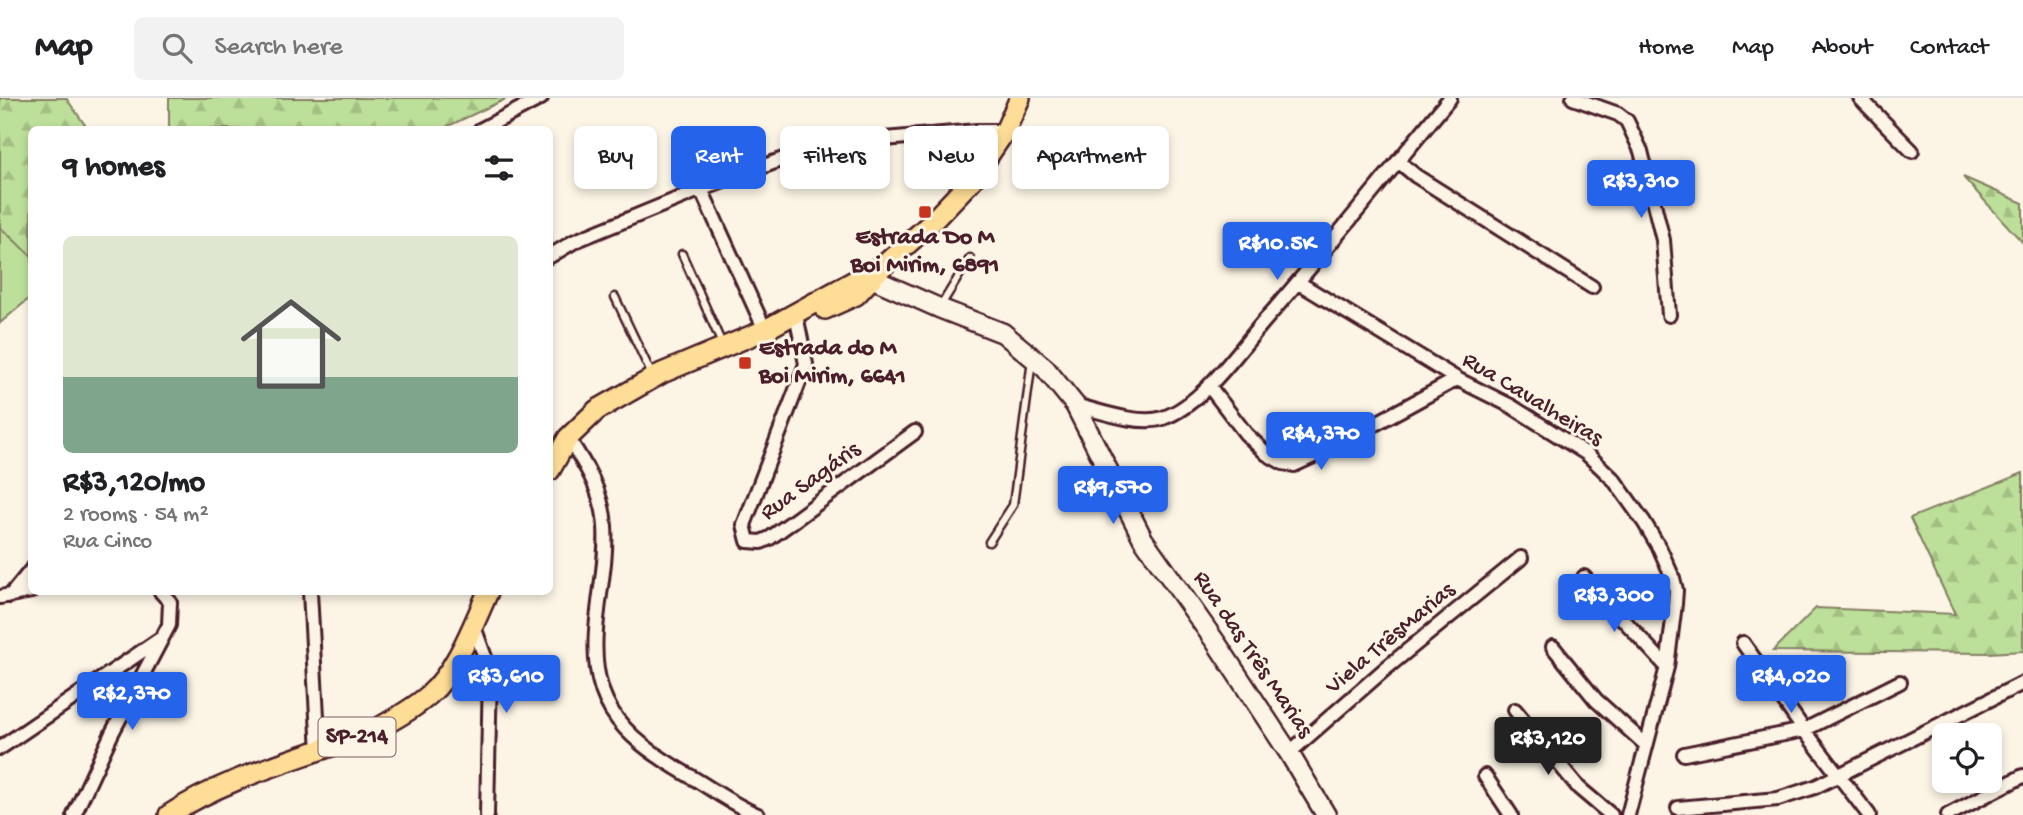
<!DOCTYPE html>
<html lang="en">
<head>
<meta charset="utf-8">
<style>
  body { margin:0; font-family:"Gochi Hand",sans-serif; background:#f2f2f2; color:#202124; height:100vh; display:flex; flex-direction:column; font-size:26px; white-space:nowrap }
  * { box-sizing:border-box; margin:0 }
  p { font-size:23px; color:#757577 }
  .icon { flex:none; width:38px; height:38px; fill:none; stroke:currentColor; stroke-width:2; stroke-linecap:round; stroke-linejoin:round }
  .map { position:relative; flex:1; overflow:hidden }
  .details { position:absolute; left:28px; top:28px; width:525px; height:469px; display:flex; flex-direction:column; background:#fff; border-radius:10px; box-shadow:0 4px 10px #0003 }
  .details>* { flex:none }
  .top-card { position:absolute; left:574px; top:28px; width:665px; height:63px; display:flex; gap:14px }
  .controls { position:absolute; left:1932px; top:625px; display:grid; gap:14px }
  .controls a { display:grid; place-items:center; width:70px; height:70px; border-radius:10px; background:#fff; box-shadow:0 4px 10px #0003; font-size:35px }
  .price { position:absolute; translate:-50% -60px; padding:0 16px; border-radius:7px; background:#2563eb; color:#fff; font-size:23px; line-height:46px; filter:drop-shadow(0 2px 4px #0008) }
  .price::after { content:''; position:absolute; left:50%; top:42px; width:21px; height:16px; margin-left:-10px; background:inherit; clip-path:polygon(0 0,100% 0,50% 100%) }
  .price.selected { background:#222; color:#fff }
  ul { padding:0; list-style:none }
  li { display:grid; align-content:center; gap:14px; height:371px; padding:0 35px }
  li+li { border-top:2px solid #e0e0e0 }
  li span { display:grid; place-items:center; height:217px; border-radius:10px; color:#555 }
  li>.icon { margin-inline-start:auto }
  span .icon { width:126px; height:126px; fill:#fffc; stroke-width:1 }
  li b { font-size:30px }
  h2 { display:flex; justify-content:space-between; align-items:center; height:84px; padding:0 35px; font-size:30px }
  .pill { padding:0 24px; border-radius:10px; background:#fff; box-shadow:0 4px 10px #0003; font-size:24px; line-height:63px }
  .pill.selected { background:#2563eb; color:#fff }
  header { display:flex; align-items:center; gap:42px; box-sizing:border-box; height:98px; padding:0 35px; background:#fff; border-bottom:2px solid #e0e0e0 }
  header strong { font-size:33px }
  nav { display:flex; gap:38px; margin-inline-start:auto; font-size:24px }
  .search { width:490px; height:63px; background:#f2f2f2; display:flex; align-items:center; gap:18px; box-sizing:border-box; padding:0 24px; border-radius:10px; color:#757577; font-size:26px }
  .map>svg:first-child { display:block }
</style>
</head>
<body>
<header>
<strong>Map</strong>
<div class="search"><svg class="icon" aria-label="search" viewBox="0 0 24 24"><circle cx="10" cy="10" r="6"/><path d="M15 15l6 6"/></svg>Search here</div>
<nav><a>Home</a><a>Map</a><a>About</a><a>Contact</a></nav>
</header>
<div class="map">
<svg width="2023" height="717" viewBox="0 0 2023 717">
  <defs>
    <pattern id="forest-firs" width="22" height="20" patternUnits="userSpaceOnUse" patternTransform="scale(1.75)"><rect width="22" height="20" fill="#bcdf99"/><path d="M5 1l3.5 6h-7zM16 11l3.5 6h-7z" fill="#a3bf84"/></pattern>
  </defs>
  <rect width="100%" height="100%" fill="#fcf5e5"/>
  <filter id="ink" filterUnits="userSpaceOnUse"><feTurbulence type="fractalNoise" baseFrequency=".0143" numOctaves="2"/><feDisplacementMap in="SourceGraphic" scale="14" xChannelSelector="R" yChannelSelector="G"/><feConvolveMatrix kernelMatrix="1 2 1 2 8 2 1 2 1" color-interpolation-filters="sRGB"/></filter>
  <g filter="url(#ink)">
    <path fill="#bcdf99" stroke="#837f62" stroke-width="2" d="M0 129 32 158 31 199 0 225Z"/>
    <path fill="url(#forest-firs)" stroke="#837f62" stroke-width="2" d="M0 0H66L88 31 32 32 31 158 0 129Z
      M169 0H508L442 31H169Z
      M1963 79 2023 105V145Z
      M2023 375V553L1988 555 1773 553 1816 510 1955 516 1910 420Z"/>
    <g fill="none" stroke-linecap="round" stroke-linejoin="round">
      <g stroke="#4a1f2b" stroke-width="11">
        <path id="lane" d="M682 156 722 246
          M615 199 652 277
          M940 209 970 160
          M989 444 1013 407 1032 262"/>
      </g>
      <g stroke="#4a1f2b" stroke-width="18">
        <path id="street" d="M1573 0 1618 16 1627 23 1641 53 1663 142 1669 217
          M1860 0 1912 53
          M480 32 541 0
          M1398 63 1416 78 1592 189
          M701 91 765 232
          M550 158 575 143 697 93 834 42 861 43 977 33H1005
          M1299 185 1457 281 1511 308 1587 356 1614 382 1644 424 1660 451 1673 480 1676 492 1675 506 1667 569 1628 717
          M797 222 806 266 744 427 748 443 761 444 770 440 915 334
          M1209 288 1246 336 1267 356 1283 365 1294 367 1331 350 1457 281
          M1075 307C1099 313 1140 328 1163 320 1202 307 1239 252 1266 221 1329 149 1389 74 1450 0
          M568 340C586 367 603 395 605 428 607 457 601 485 598 513 586 602 616 635 688 677 711 690 733 707 758 717
          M1584 479 1667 569
          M310 494 319 654
          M10 498 32 471
          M0 499 32 493
          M473 526 490 573 487 717
          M1743 545 1804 632 1869 717
          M1553 549 1596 602 1645 646
          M1515 612 1579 690 1611 717
          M0 650 160 541
          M1289 655 1385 571 1521 460
          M1684 656 1804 632 1900 584
          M1485 678 1511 717
          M1678 710 1778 701 1815 689 2023 585
          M74 717 112 635 169 527 170 504 161 494
          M1948 717 2023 678"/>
      </g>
      <g stroke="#4a1f2b" stroke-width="23">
        <path id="secondary" d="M871 180 939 210 1003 235 1045 270 1075 307 1143 441 1217 546 1289 655 1326 717"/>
      </g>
      <g stroke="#4a1f2b" stroke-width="24">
        <path id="primary" d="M825 211 856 197 885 166 929 127 972 82 1005 33 1020 0
          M550 372 568 340 597 312 662 275 765 232 885 166
          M169 717C227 678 309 658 375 632 393 622 413 611 429 597 456 574 474 525 488 494"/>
      </g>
      <use href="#lane" stroke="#fcf5e5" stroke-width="6"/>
      <use href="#street" stroke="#fcf5e5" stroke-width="12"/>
      <use href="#secondary" stroke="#fcf5e5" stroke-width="18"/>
      <use href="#primary" stroke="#fedd96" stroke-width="19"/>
    </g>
  </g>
  <g fill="#c8321e" stroke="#fcf5e5" stroke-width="2.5">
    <rect x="918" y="107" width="14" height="14" rx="3.5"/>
    <rect x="738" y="258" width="14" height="14" rx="3.5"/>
  </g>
  <g text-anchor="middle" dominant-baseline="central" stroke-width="6" stroke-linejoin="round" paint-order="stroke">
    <rect fill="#fcf5e5" stroke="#7f5f63" stroke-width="2" x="318.5" y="619.5" width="77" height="39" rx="5"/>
    <g font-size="23" font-weight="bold" fill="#4a1f2b">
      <text x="357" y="639">SP-214</text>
    </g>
    <g font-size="24" font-weight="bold" fill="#4a1f2b" stroke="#fcf5e5">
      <text x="925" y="140">Estrada Do M<tspan x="925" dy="28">Boi Mirim, 6891</tspan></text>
      <text x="759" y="251" text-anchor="start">Estrada do M<tspan x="759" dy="28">Boi Mirim, 6641</tspan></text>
    </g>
    <g font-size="24" fill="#4a1f2b" stroke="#fcf5e5">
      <text transform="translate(1532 302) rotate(31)">Rua Cavalheiras</text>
      <text transform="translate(811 384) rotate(-36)">Rua Sagáris</text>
      <text transform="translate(1391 541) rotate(-40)">Viela TrêsMarias</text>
      <text transform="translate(1252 557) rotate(56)">Rua das Três Marias</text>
    </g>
  </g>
</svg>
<div class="controls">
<a><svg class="icon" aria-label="locate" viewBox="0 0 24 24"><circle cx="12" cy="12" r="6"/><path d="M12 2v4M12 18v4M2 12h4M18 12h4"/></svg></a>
</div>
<b class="price" style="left:1641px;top:122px">R$3,310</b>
<b class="price" style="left:1277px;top:184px">R$10.5K</b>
<b class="price" style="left:1321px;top:374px">R$4,370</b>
<b class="price" style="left:1113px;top:428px">R$9,570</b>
<b class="price" style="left:1614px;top:536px">R$3,300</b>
<b class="price" style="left:506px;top:617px">R$3,610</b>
<b class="price" style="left:1791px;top:617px">R$4,020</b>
<b class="price" style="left:132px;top:634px">R$2,370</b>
<b class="price selected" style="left:1548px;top:679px">R$3,120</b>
<div class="top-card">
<a class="pill">Buy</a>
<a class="pill selected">Rent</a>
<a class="pill">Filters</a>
<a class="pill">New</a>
<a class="pill">Apartment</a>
</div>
<section class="details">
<h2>9 homes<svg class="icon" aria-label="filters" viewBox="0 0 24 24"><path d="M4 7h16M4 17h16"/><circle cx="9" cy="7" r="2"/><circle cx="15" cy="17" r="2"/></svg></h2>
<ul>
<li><span style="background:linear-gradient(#dfe7d0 65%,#7fa58c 0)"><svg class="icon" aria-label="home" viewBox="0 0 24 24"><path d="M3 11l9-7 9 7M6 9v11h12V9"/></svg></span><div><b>R$3,120/mo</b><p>2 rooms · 54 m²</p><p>Rua Cinco</p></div></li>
</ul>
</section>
</div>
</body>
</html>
